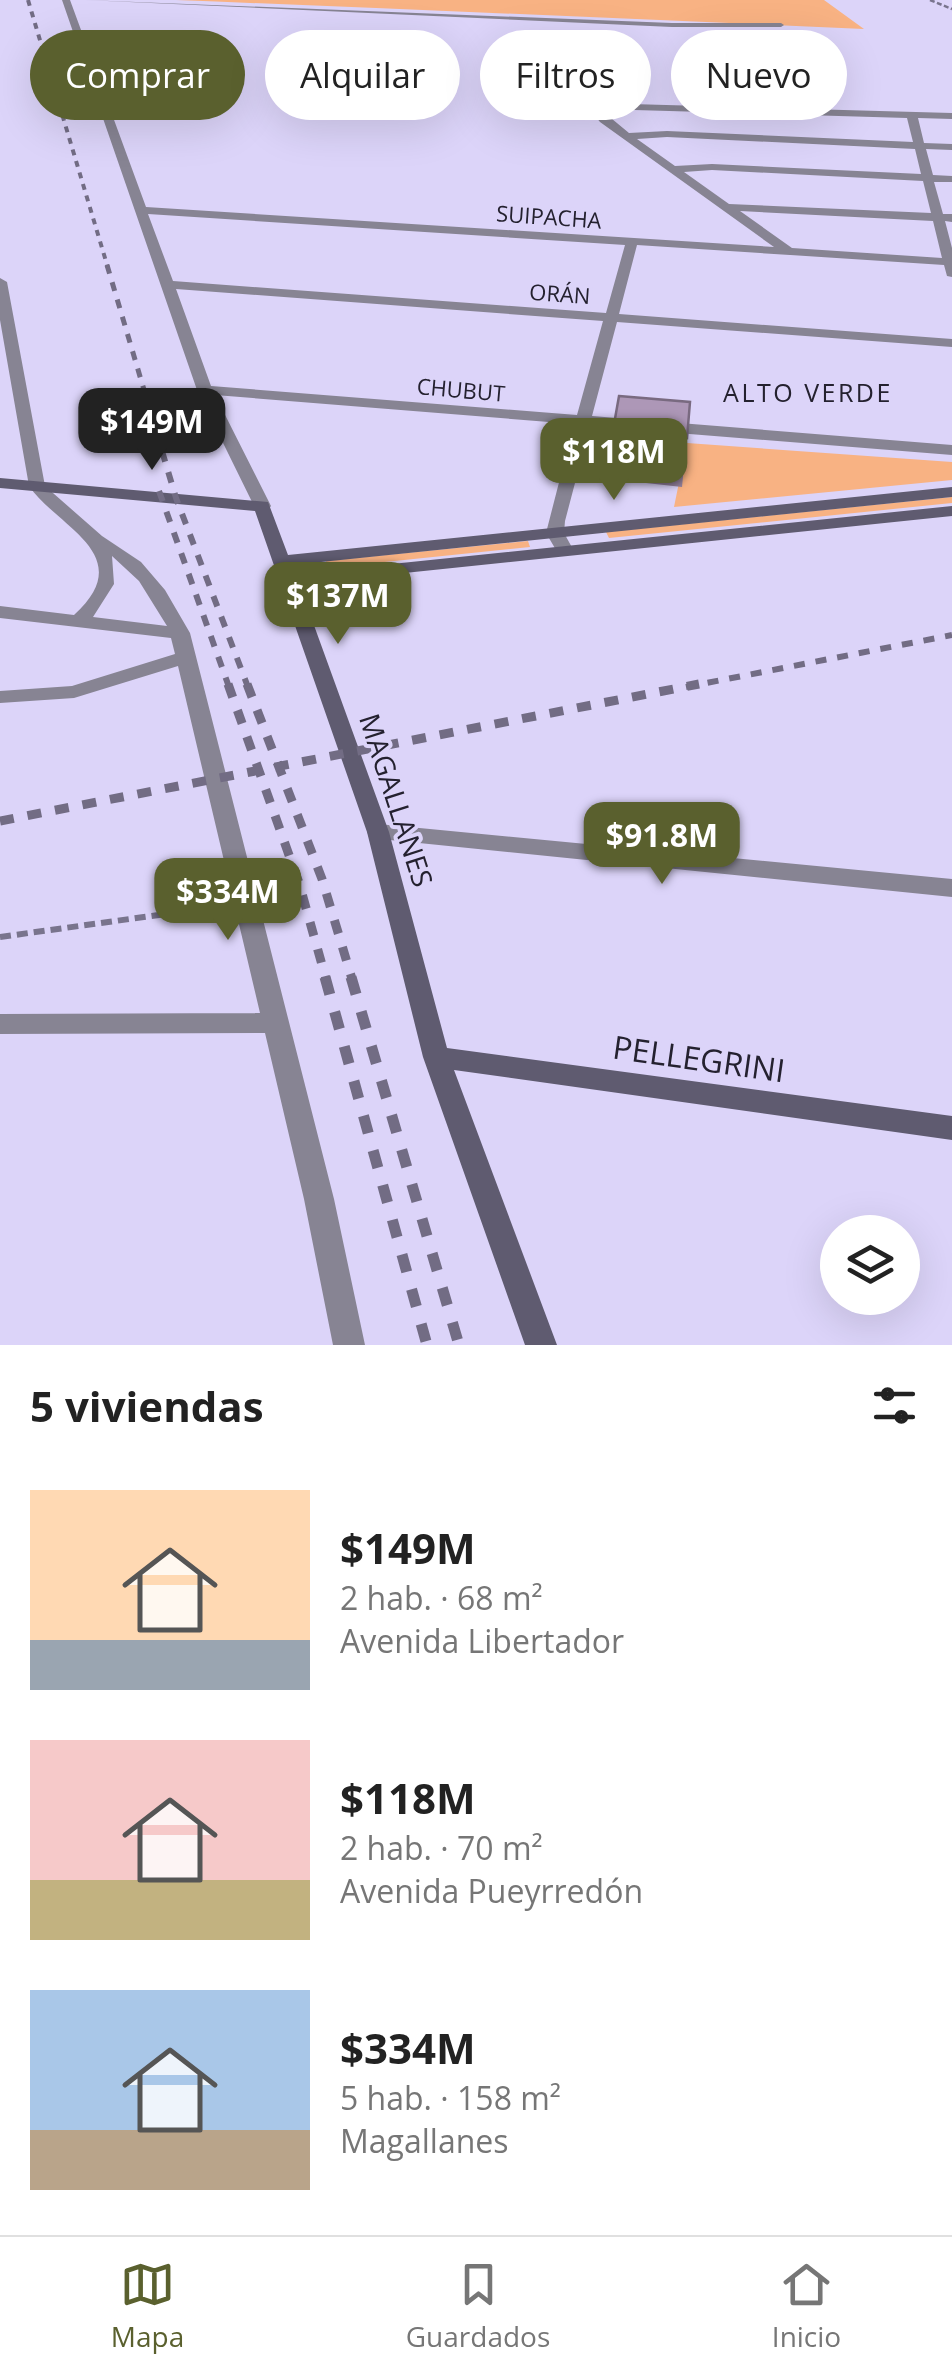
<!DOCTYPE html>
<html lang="es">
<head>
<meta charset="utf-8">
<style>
  body { margin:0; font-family:"Open Sans",sans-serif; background:#f6f6f6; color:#222; height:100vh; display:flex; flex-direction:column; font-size:38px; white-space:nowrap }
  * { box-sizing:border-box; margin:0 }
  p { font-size:32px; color:#767676 }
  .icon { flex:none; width:55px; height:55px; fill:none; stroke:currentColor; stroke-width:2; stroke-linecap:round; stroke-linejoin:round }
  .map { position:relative; height:1345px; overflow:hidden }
  .side { display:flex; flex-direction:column; background:#fff; flex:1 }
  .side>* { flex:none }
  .banner { position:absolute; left:30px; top:30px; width:892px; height:90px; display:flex; gap:20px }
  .fabs { position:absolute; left:820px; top:1215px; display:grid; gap:20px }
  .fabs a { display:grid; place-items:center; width:100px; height:100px; border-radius:50%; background:#fff; box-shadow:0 10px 40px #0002; font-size:50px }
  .price { position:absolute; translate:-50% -85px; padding:0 22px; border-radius:20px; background:#5a602e; color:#fff; font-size:32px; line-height:65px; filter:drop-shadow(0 2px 5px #0008) }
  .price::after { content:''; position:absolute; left:50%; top:60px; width:30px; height:22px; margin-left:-15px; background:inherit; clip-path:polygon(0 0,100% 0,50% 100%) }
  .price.active { background:#222; color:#fff }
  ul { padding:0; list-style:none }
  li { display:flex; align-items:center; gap:30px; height:250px; padding:0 30px }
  li span { display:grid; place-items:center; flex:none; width:280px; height:200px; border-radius:0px; color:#555 }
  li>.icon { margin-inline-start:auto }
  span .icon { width:120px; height:120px; fill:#fffc; stroke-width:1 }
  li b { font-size:42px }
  h2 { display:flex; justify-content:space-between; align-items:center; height:120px; padding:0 30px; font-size:42px }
  .chip { padding:0 35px; border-radius:45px; background:#fff; box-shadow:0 10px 40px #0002; font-size:35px; line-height:90px }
  .chip.active { background:#5a602e; color:#fff }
  .dock { display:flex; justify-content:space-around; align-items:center; height:140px; border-top:2px solid #e0e0e0; background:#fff; font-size:28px; color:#767676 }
  .dock a { display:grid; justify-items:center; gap:5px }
  .dock .active { color:#5a602e }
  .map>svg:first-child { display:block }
</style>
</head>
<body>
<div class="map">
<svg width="952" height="1345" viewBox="0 0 952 1345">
  <rect width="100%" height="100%" fill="#dcd4f9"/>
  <path fill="#f8b283" d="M176 0H824L864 29C636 19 406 9 176 0Z
    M687 443 952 462V480L674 507Z
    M952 497V503L609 538 606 532Z
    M528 541 530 547 327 568 326 561Z"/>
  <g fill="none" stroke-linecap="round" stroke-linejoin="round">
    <path stroke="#79748d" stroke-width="2.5" stroke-dasharray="5 2.5" stroke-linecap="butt" d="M930 0 952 9
      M562 35 583 47 597 66"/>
    <path stroke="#79748d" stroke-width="6" stroke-dasharray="11 6" stroke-linecap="butt" d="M0 937 223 906"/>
    <path fill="#878493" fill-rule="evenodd" d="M85 0 672 23H781L784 25 781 27H672Z"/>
    <path fill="#878493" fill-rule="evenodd" d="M62 0H70L146 207 774 247 600 122 576 93 578 83 593 77V81L586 86V93L595 103 952 113V119L918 118 924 143 952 144V150L926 149 933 175 952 176V182H934L943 214H952V222L945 221 952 248V277L947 276 944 265 637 245 619 314 952 339V347L617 322 592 416 952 445V455L590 426 565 521 564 533 574 551 565 556 559 555 546 533 574 424 215 395 271 506 268 510H256L197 390ZM600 109 907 118 913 142 667 131 629 133ZM667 137 915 149 921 174 712 164 675 166 637 139ZM712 170 923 181 931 213 729 204 684 172ZM740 211 933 221 942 258 792 248ZM148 214 625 245 606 313 173 281ZM176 289 603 321 577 415 211 386Z
      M0 278 7 282 45 486 102 536 141 562 165 590 190 633 334 1199 365 1345H333L304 1199 265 1033 0 1034V1014L260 1013 178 666 74 698 0 703V691L72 686 175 654 171 638 0 618V606L74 615C140 555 57 527 29 486L0 320ZM112 556 139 581 167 626 93 617 114 584Z
      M378 824 952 879V897L370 838 367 832 370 826Z"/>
    <path fill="#5f5b70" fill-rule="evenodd" d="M0 478 268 502 288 555 952 487V497L292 565 295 574 952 506V516L299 584 389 832 447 1048 952 1116V1140L454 1070 557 1345H525L423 1057 367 832 255 511 0 488Z"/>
    <path stroke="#726c84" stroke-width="4" stroke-dasharray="6 6" stroke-linecap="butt" d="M28 0 108 268"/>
    <path stroke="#726c84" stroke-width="5" stroke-dasharray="9 9" stroke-linecap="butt" d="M107 265 163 454"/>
    <path stroke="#726c84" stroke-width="6" stroke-dasharray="11 11" stroke-linecap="butt" d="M162 451 176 498 248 687
      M159 491 229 687
      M686 687 952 635"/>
    <path stroke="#726c84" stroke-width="9" stroke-dasharray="14 14" stroke-linecap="butt" d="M228 684 299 883 326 979
      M247 684 322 879 352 979
      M0 821 699 684"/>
    <path stroke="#726c84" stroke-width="11" stroke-dasharray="18 18" stroke-linecap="butt" d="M325 977 427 1345
      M351 977 459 1345"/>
  </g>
  <path fill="#95829d" d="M690 402 682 487 610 479 613 430Z"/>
  <path fill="#ad97b7" stroke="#796a80" stroke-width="2.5" d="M619 396 690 402 687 438 613 430Z"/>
  <g text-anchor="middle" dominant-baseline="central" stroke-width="8" stroke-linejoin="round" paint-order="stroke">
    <g font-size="22" fill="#24212f" stroke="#dcd4f9">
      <text transform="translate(549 216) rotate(4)">SUIPACHA</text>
      <text transform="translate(560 293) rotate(4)">ORÁN</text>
      <text transform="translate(461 389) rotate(5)">CHUBUT</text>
    </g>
    <g font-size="25" letter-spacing="2.5" fill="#24212f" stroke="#dcd4f9">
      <text x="808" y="392">ALTO VERDE</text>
    </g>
    <g font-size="28" fill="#24212f" stroke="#dcd4f9">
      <text transform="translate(397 800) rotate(72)">MAGALLANES</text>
    </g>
    <g font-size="32" fill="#24212f" stroke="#dcd4f9">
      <text transform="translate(699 1058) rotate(8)">PELLEGRINI</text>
    </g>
  </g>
</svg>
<div class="fabs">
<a><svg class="icon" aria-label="layers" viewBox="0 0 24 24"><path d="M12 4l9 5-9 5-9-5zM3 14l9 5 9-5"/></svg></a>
</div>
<b class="price active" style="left:152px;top:473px">$149M</b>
<b class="price" style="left:614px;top:503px">$118M</b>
<b class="price" style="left:338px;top:647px">$137M</b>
<b class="price" style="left:662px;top:887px">$91.8M</b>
<b class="price" style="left:228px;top:943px">$334M</b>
<div class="banner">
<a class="chip active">Comprar</a>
<a class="chip">Alquilar</a>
<a class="chip">Filtros</a>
<a class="chip">Nuevo</a>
</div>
</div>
<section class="side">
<h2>5 viviendas<svg class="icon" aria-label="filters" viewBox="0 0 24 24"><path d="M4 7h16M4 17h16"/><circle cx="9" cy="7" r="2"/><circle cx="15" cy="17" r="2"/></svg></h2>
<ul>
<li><span style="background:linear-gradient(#ffd9b3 75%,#9aa5b1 0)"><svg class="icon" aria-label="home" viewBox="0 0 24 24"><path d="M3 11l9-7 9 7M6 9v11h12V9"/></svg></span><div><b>$149M</b><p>2 hab. · 68 m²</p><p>Avenida Libertador</p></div></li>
<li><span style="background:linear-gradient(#f6c9c9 70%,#c2b280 0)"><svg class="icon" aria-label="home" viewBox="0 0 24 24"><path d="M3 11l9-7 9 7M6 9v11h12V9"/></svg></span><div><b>$118M</b><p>2 hab. · 70 m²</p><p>Avenida Pueyrredón</p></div></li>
<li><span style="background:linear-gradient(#a9c7e8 70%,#b9a48a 0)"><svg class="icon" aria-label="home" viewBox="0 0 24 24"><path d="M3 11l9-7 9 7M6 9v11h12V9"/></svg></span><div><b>$334M</b><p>5 hab. · 158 m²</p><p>Magallanes</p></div></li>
</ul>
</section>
<nav class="dock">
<a class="active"><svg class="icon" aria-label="map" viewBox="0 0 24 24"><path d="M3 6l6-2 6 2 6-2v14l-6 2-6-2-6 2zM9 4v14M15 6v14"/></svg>Mapa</a>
<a><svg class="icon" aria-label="saved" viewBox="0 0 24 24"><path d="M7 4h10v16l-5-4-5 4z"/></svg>Guardados</a>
<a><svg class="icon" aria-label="home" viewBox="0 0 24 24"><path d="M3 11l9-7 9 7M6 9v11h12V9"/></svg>Inicio</a>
</nav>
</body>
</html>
